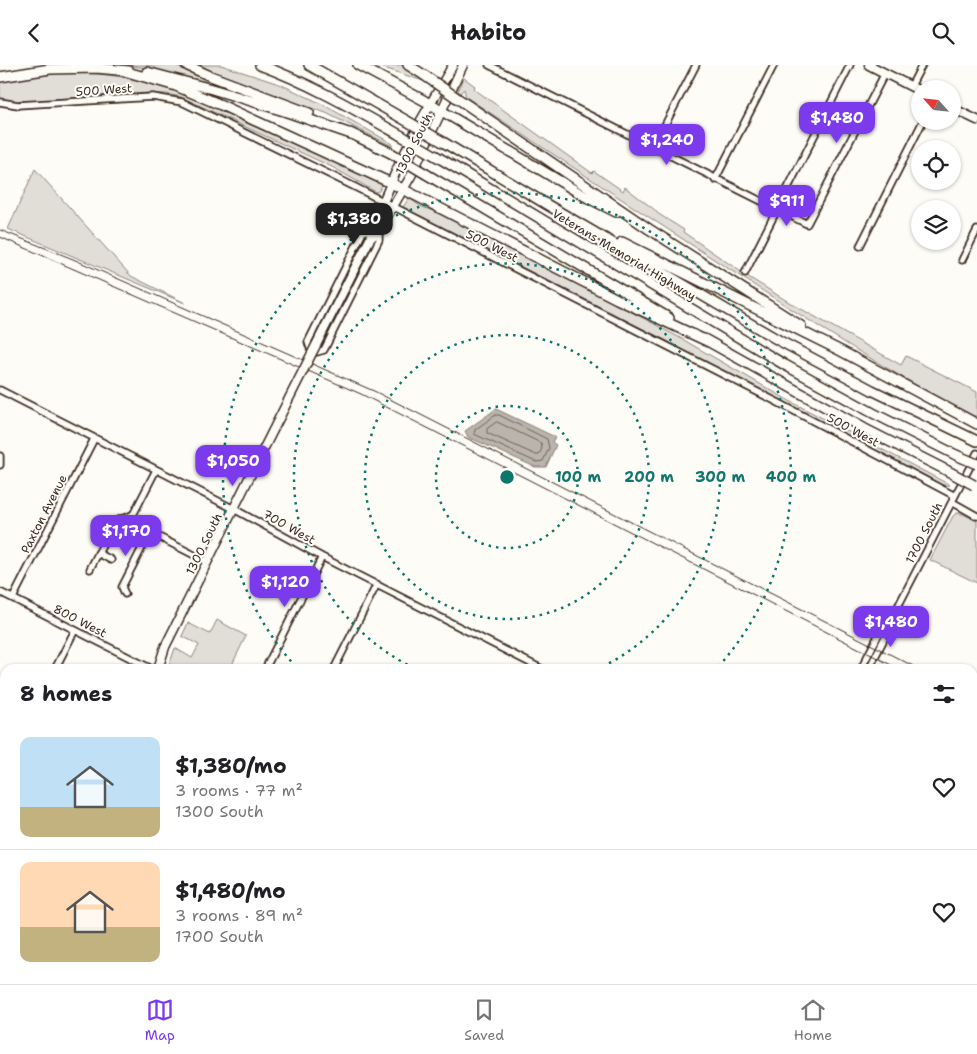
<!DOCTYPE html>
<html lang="en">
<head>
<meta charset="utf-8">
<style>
  body { margin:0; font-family:"Shantell Sans",sans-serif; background:#f2f2f2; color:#202124; height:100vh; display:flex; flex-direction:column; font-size:19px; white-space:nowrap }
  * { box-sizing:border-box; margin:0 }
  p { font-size:16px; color:#757577 }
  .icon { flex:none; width:28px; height:28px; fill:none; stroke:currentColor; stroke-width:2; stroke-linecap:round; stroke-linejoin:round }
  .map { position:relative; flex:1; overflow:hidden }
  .sheet { position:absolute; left:0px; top:599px; width:978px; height:321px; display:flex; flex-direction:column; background:#fff; border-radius:15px 15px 0 0; box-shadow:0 1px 4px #0004 }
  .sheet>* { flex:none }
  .needle { width:32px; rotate:297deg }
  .tools { position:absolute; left:911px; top:15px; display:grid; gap:10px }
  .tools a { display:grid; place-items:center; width:50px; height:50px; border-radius:50%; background:#fff; box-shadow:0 1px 4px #0004; font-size:25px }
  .price { position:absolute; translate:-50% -42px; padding:0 11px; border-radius:10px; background:#7c3aed; color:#fff; font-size:16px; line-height:32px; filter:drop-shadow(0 1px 2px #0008) }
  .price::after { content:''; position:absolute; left:50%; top:30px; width:15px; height:11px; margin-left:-8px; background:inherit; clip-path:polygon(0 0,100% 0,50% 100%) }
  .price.selected { background:#222; color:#fff }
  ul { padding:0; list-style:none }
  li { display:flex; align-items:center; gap:15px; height:125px; padding:0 20px }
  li+li { border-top:1px solid #e0e0e0 }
  li span { display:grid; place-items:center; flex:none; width:140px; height:100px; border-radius:10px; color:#555 }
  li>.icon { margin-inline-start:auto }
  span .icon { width:60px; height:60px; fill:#fffc; stroke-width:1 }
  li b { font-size:21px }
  h2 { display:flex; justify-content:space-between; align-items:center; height:60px; padding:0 20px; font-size:21px }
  header { display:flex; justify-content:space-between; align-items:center; height:65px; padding:0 20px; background:#fff; font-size:22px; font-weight:700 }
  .dock { display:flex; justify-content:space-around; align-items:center; height:70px; border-top:1px solid #e0e0e0; background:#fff; font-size:14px; color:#757577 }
  .dock a { display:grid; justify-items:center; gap:2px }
  .dock .selected { color:#7c3aed }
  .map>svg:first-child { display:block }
</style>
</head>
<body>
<header><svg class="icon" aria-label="back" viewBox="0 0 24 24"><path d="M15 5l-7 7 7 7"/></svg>Habito<svg class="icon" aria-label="search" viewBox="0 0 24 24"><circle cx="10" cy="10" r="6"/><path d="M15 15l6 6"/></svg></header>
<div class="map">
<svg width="977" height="919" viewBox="0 0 977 919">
  <rect width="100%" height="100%" fill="#fdfcf7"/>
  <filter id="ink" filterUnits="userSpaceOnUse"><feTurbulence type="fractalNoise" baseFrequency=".02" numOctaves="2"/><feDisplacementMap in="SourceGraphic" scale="10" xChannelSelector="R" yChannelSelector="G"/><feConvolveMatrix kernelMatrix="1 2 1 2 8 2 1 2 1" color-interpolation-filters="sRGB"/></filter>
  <g filter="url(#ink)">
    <path fill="#e1ded7" stroke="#8e847a" d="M127 0H176L195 10 226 22 225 25 163 6Z
      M192 0H221L282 20 322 39 393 79 392 81 326 48 226 14Z
      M375 0H403L426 14V17Z
      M58 8C107 7 148 14 195 32 211 39 226 48 242 56 288 77 335 97 381 118L382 120 379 126 376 127 332 102 181 32 167 29 148 28 18 37 0 33V17Z
      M464 13 475 21 474 24 592 108 594 106 623 126 625 122 655 145 657 148 684 165 683 167 750 213 787 236 901 300 906 291 977 327V351H974C891 309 813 258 735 208 645 150 556 91 466 32L464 24 460 28 458 26Z
      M35 104 131 211 185 238 8 164Z
      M409 133 420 141 438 148 615 238 682 274 786 334 950 420 943 421 928 412 707 299 669 277 403 142Z
      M957 448 963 449 977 456V518L930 495 953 451Z
      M217 555 246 571 230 604H168L175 583 192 593 199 580 182 571 188 558 210 569Z
      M0 783 5 784V839L0 837Z
      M422 915H506L504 919H422L421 918Z"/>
    <path fill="#bbb4ad" stroke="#887d74" d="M496 344 555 372 552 377 556 380 546 402H535L468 372 465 366Z"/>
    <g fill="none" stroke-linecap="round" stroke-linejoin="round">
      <path stroke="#6e6157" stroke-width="1" d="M496 350H499L547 374 549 383 543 396 536 397 474 369 475 365Z
        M497 357 541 378 542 383 539 390H536L487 368V364Z"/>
      <g stroke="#3b2a1e" stroke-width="9">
        <path id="minor" d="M489 0 807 159 885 8
          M911 21 922 0
          M0 37 18 40 153 32 182 37 355 122 779 338 955 431
          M653 83 696 0
          M715 115 774 0
          M372 163 363 167 308 277 310 283 317 287 324 285 379 175V165
          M860 181 923 56
          M962 195 977 165
          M745 208 850 0
          M0 325 234 444 322 492 542 604
          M0 391V400
          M952 437 977 451
          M98 488 111 495
          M90 504 114 458C120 451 128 455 134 448L156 405
          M0 527 152 604
          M125 529 122 522 146 475 151 470 157 471 208 497
          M13 533 94 374
          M55 604 75 565
          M265 604 322 492
          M334 604 377 519
          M861 604 884 559 890 557
          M869 604 890 562V557L977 388
          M0 621 5 624
          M0 712 5 703
          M972 826 977 828
          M97 915 104 919
          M202 919 204 915
          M705 919 707 915"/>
      </g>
      <g stroke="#3b2a1e" stroke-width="11">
        <path id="major" d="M869 0 920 26
          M952 43 977 55
          M370 174 379 165 411 111 463 0
          M358 197 370 174 372 163 397 104 420 57 453 0
          M158 604 165 582 260 391
          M0 713 5 716
          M396 915 404 919
          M87 919 89 915"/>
      </g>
      <g stroke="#3b2a1e" stroke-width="12">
        <path id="highway" d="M186 0 208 10 309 48
          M260 0C309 18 354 44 400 70
          M309 0 407 56
          M358 0 425 36 588 133 616 147
          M408 0 424 10
          M124 6 176 21 221 40 391 118 617 234 709 277
          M147 7 212 24 284 46 354 70
          M0 12 50 4 96 3 129 6
          M457 33 649 164 801 261
          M350 68 391 88
          M443 77 546 139 780 276 872 325 977 376
          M436 91 785 300 873 348 956 390
          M426 109 669 253
          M622 177 841 286 977 359
          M704 274 865 364 946 405"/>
      </g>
      <use href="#minor" stroke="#fdfcf7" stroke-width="5.5"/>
      <use href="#major" stroke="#fdfcf7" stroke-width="8"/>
      <use href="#highway" stroke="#fdfcf7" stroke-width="9"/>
      <path stroke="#3b2a1e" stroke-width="1" d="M0 165 73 194 376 327 919 604
        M0 172 361 329 899 604
        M972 631 977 633
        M972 645 977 647
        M972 724 977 720
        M972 746 977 743
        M952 915 960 919
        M885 919 887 915"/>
      <g stroke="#3b2a1e" stroke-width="11" stroke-linecap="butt">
        <path id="major-bridge" d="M260 391 358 197"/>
      </g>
      <g stroke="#3b2a1e" stroke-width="12" stroke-linecap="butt">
        <path id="highway-bridge" d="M424 10 457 33
          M407 56 443 77
          M400 70 436 91
          M391 88 426 109
          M956 390 977 399
          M946 405 974 420"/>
      </g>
      <use href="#major-bridge" stroke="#fdfcf7" stroke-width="8"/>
      <use href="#highway-bridge" stroke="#fdfcf7" stroke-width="9"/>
    </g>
  </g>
  <g fill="none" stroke="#0f766e" stroke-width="2.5" stroke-dasharray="2.5 5">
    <circle cx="507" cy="412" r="71"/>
    <circle cx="507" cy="412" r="142"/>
    <path d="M414 603A213 213 0 1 1 600 603"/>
    <path d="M296 602A284 284 0 1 1 718 602"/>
  </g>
  <g text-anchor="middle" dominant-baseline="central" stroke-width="4" stroke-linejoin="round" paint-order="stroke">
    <g font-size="12" fill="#3b2a1e" stroke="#fdfcf7">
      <text transform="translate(104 25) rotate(-4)">500 West</text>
      <text transform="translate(414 79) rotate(-63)">1300 South</text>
      <text transform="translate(492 181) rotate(27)">500 West</text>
      <text transform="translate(624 190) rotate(31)">Veterans Memorial Highway</text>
      <text transform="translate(853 365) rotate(28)">500 West</text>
      <text transform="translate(44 449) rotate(-63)">Paxton Avenue</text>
      <text transform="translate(289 462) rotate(29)">700 West</text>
      <text transform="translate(924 468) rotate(-63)">1700 South</text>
      <text transform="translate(204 479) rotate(-64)">1300 South</text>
      <text transform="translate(80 556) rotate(27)">800 West</text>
    </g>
  </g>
  <circle cx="507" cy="412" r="8" fill="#0f766e" stroke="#fdfcf7" stroke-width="2.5"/>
  <g font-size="15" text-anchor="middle" font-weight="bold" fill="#0f766e" stroke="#fdfcf7" stroke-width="4" stroke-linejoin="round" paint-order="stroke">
    <text x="578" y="417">100 m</text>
    <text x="649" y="417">200 m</text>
    <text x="720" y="417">300 m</text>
    <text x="791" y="417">400 m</text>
  </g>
</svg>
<div class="tools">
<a><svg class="needle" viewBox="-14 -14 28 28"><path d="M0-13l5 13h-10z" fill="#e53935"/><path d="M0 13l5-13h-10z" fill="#757577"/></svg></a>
<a><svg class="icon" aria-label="locate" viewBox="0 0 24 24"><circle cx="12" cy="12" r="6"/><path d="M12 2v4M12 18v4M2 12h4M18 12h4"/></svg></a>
<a><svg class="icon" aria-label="layers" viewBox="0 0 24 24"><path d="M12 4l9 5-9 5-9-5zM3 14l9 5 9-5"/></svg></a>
</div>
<b class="price" style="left:837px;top:79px">$1,480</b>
<b class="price" style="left:667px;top:101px">$1,240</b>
<b class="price" style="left:787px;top:162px">$911</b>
<b class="price selected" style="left:354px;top:180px">$1,380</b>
<b class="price" style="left:233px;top:422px">$1,050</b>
<b class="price" style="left:126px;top:492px">$1,170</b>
<b class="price" style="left:285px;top:543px">$1,120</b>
<b class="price" style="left:891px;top:583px">$1,480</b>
<section class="sheet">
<h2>8 homes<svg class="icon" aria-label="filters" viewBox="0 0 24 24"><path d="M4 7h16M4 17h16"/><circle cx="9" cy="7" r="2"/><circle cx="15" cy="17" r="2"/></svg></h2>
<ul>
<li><span style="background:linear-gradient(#bfe0f5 70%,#c2b280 0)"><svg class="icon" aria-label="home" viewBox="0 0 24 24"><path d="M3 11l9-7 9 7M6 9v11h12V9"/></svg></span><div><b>$1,380/mo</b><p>3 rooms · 77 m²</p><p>1300 South</p></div><svg class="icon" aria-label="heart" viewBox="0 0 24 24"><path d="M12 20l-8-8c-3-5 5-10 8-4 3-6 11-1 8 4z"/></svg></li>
<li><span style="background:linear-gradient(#ffd9b3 65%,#c2b280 0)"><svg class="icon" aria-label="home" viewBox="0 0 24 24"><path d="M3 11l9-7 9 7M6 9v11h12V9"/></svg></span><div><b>$1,480/mo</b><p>3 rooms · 89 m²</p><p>1700 South</p></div><svg class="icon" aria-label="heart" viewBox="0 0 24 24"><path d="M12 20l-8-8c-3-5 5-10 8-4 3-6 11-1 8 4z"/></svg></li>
</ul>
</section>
</div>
<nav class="dock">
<a class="selected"><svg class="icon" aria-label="map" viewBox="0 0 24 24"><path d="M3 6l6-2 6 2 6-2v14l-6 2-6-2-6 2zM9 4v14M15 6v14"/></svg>Map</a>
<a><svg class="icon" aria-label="saved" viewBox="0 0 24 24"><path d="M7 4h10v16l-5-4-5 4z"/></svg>Saved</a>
<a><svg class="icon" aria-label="home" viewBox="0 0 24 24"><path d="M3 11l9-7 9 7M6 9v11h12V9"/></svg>Home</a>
</nav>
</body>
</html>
